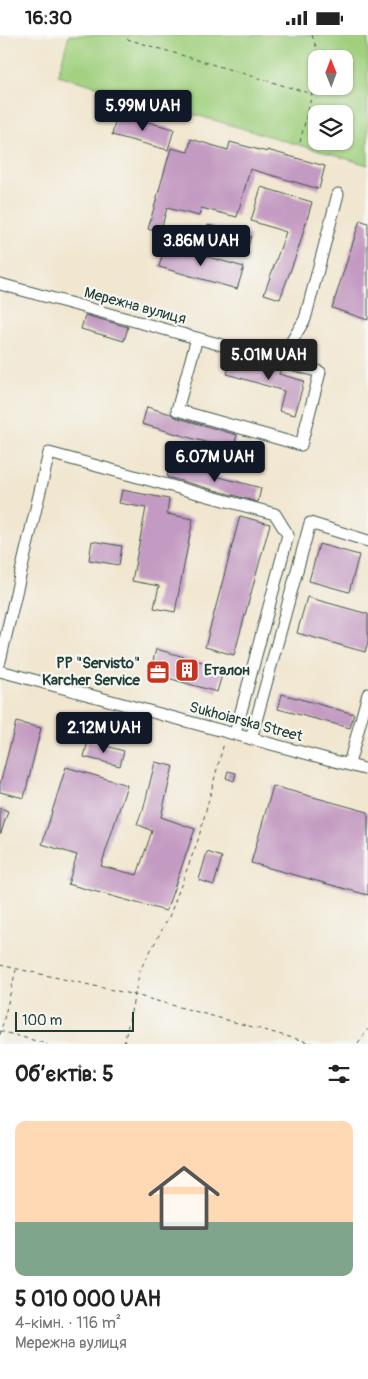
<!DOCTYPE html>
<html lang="uk">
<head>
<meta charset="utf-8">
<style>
  body { margin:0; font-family:Pangolin,sans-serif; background:#f2f2f2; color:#222; height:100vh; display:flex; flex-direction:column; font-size:19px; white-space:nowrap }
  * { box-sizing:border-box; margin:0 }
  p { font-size:16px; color:#767676 }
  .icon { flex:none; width:28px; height:28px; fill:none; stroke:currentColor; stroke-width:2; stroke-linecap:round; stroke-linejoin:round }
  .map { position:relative; height:1009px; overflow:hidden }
  .drawer { display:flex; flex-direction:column; background:#fff; flex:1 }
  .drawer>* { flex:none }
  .needle { width:32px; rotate:359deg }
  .fabs { position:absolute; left:308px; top:15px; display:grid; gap:10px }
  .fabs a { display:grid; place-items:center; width:45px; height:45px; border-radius:10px; background:#fff; box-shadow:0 1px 4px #0004; font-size:25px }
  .scale { position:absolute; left:15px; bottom:12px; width:119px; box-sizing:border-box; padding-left:5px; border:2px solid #1f3d34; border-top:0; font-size:14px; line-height:18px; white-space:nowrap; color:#1f3d34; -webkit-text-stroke:4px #f6f6f2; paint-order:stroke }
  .price { position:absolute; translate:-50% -42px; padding:0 11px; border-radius:5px; background:#111827; color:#fff; font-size:16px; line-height:32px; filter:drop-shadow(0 1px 2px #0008) }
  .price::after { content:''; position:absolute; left:50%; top:30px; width:15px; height:11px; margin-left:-8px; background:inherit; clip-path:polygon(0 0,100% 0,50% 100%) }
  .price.current { background:#222; color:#fff }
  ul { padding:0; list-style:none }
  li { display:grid; align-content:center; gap:10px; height:265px; padding:0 15px }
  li+li { border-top:1px solid #e0e0e0 }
  li span { display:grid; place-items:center; height:155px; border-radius:10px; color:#555 }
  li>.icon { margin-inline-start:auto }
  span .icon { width:90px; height:90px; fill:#fffc; stroke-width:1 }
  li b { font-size:21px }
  h2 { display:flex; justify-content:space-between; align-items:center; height:60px; padding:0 15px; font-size:21px }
  .status { display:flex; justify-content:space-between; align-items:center; height:35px; padding:0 25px; background:#fff; direction:ltr }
  .status svg { height:14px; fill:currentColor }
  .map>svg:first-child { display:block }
</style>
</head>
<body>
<div class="status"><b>16:30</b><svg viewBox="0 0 49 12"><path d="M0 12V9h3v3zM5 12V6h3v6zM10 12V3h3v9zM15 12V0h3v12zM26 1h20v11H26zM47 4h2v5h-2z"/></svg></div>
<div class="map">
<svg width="368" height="1009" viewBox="0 0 368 1009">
  <rect width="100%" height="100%" fill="#f6f6f2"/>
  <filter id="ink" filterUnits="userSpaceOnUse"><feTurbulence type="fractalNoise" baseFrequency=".02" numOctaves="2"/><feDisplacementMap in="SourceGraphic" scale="10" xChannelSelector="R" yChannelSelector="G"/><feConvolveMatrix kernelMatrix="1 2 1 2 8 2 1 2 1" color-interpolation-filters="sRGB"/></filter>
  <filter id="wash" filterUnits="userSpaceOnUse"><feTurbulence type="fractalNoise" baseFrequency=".0096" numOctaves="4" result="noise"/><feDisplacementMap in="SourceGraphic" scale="20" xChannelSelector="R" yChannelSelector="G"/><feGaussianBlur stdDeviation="1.12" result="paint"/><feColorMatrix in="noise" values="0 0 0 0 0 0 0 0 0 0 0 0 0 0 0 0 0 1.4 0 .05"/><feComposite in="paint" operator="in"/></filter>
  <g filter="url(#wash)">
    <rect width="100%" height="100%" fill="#f1e6cf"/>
    <path fill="#a0d07e" stroke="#608659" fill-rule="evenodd" d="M69 0H368V130L58 40ZM316 24H344V51H316ZM316 79H344V106H316Z"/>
    <g id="blocks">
      <path fill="#c39ac1" d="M117 79 174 94 168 115 112 100Z
        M191 104 228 115 230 107 267 117V115L325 131 319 154 250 134 237 182 201 173 199 181 167 173 160 198 148 194 171 113 188 117Z
        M261 152 312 167 299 212 280 264 264 259 286 197 251 186Z
        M360 185 368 188V285L332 273Z
        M208 190 251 201 246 218 203 206Z
        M165 210 244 232 237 254 159 232Z
        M85 280 128 292 124 306 81 294Z
        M232 321 281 334 279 339 304 346 295 380 279 376 284 356 227 339Z
        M147 372 171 379 175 382 237 400 233 415 142 389Z
        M170 429 261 453 258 467 167 442Z
        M122 455 169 464 167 479 193 484 175 577 154 573 159 551 132 546 146 473 119 468Z
        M240 481 270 489 234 620 205 612Z
        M92 506 122 511 119 530 89 525Z
        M319 509 359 520 349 557 309 546Z
        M307 562 368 579V607L365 617 297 598Z
        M156 614 224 633 217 657 150 638Z
        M282 659 354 679 350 693 278 674Z
        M16 687 41 693 24 763 0 757V749Z
        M88 706 124 716 120 731 84 722Z
        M155 727 173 731 161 782 195 794 166 876 68 849 77 820 42 809 66 732 127 750 101 831 137 840 152 796 137 789 142 776H143Z
        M228 736 236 738 234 746 226 743Z
        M273 751 368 777V860L251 828Z
        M0 773 8 776 1 798H0Z
        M207 817 222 822 214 850 199 845Z"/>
    </g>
  </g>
  <g filter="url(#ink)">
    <use href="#blocks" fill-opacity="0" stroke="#3e564b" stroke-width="1"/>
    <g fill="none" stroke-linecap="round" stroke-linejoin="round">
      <g stroke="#3e564b" stroke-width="13">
        <path id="minor" d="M0 249 320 337 301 410 177 375 197 303
          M275 325 290 309 305 284 338 159
          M0 626 49 418 275 479 288 500 235 699
          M0 636 368 735
          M251 704 310 488 368 506
          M349 729 368 659"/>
      </g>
      <path stroke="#3e564b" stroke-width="1" stroke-dasharray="4 4" stroke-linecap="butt" d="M312 0 317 15V24
        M127 4 312 59
        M300 107 312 59 316 36
        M0 930 135 960 315 1009
        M0 996 47 1009
        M0 1000 16 935
        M124 1009 140 935 169 882 198 805 224 708
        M358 1009 368 994"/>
      <use href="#minor" stroke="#fff" stroke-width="11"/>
    </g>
  </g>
  <defs>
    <g id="building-square" transform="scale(1.25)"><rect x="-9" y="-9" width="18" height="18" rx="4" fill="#c8321e" stroke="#f6f6f2"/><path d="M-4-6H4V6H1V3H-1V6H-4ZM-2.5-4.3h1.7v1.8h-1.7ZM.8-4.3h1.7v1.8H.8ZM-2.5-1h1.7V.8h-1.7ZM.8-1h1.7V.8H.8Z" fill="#fff"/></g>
    <g id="office-square" transform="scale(1.25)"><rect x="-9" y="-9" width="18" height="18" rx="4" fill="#c8321e" stroke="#f6f6f2"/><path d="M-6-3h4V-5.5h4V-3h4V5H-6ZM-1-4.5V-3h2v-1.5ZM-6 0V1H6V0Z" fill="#fff"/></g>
  </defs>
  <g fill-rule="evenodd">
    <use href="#building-square" x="187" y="635"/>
    <use href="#office-square" x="158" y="637"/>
  </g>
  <g text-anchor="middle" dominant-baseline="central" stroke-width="4.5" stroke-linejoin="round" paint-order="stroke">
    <g font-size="15" fill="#1f3d34" stroke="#f6f6f2">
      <text transform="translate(135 271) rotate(15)">Мережна вулиця</text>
      <text transform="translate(246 687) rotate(15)">Sukhoiarska Street</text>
    </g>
    <g font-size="15" font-weight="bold" fill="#1f3d34" stroke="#f6f6f2" text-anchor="end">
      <text x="140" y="628">PP "Servisto"<tspan x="140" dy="17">Karcher Service</tspan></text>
      <text x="204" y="635" text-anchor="start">Еталон</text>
    </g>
  </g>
</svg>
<div class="fabs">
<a><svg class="needle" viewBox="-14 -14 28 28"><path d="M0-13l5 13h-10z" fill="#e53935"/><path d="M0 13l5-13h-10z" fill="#767676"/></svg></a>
<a><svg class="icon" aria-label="layers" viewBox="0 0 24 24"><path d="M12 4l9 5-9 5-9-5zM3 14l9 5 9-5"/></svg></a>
</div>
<div class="scale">100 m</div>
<b class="price" style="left:143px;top:97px">5.99M UAH</b>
<b class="price" style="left:201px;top:232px">3.86M UAH</b>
<b class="price current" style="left:269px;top:346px">5.01M UAH</b>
<b class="price" style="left:215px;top:448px">6.07M UAH</b>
<b class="price" style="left:104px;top:719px">2.12M UAH</b>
</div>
<section class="drawer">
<h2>Об’єктів: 5<svg class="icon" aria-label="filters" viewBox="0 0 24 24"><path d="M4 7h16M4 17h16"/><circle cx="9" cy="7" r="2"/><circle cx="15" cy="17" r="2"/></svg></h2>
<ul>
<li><span style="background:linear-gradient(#ffd9b3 65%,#7fa58c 0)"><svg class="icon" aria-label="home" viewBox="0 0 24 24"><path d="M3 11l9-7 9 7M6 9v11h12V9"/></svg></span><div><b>5 010 000 UAH</b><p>4-кімн. · 116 m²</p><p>Мережна вулиця</p></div></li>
</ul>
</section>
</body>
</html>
